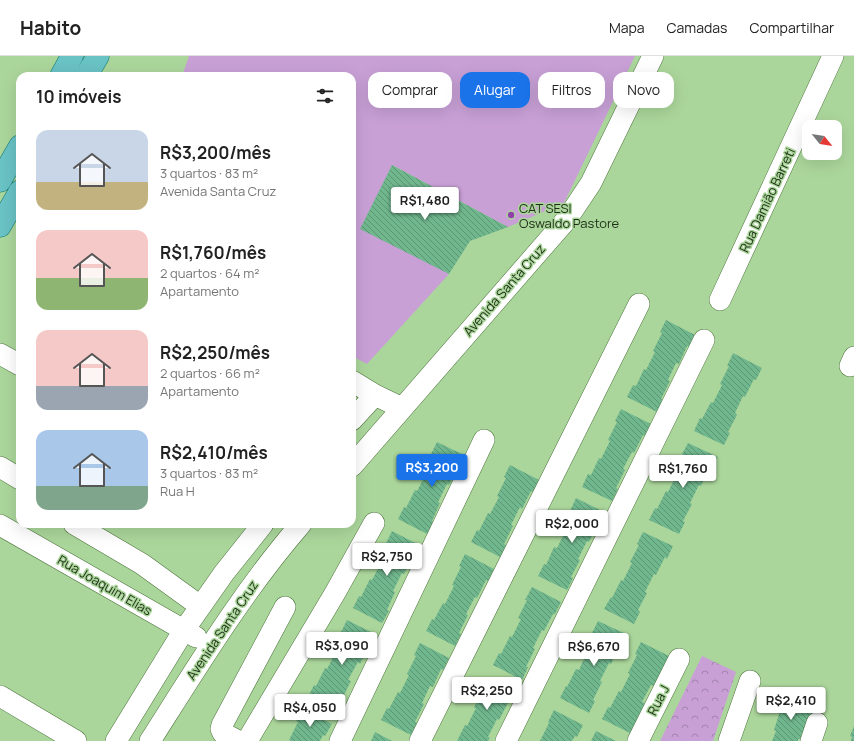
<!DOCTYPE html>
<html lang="pt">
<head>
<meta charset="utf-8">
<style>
  body { margin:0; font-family:Manrope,sans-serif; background:#f6f6f6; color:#222; height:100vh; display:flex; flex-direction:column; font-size:15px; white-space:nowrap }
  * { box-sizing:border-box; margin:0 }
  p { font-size:13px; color:#767676 }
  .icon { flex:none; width:22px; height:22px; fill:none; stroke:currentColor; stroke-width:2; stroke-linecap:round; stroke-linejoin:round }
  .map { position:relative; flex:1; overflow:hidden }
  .panel { position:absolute; left:16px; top:16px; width:340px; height:456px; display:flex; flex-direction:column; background:#fff; border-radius:12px; box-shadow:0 4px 16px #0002 }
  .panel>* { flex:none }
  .hud { position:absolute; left:368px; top:16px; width:380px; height:36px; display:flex; gap:8px }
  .needle { width:26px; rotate:120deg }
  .fabs { position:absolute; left:802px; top:64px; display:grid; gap:8px }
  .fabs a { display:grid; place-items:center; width:40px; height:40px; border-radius:8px; background:#fff; box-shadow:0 4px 16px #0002; font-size:20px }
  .price { position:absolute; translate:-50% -34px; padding:0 9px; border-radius:4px; background:#fff; color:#222; font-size:13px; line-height:26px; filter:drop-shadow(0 1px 2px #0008) }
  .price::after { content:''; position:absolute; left:50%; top:24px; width:12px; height:9px; margin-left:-6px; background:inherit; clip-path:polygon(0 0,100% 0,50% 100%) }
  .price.active { background:#1a73e8; color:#fff }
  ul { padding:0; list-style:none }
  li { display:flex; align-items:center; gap:12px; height:100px; padding:0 20px }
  li span { display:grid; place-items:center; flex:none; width:112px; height:80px; border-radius:12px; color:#555 }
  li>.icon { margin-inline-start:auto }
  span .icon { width:48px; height:48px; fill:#fffc; stroke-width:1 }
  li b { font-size:17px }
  h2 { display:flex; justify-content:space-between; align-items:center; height:48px; padding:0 20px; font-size:17px }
  .pill { padding:0 14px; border-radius:12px; background:#fff; box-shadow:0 4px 16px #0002; font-size:14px; line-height:36px }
  .pill.active { background:#1a73e8; color:#fff }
  header { display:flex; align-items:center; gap:24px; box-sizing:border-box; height:56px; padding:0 20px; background:#fff; border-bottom:1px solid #e0e0e0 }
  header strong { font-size:19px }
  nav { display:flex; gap:22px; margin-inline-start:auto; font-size:14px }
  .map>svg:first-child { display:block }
</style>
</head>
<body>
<header>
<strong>Habito</strong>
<nav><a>Mapa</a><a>Camadas</a><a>Compartilhar</a></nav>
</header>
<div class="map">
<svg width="854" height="685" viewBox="0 0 854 685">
  <defs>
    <pattern id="park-crowns" width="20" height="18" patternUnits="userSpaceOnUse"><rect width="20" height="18" fill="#c8a0d6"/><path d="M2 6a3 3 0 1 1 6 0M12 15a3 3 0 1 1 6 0" fill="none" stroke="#a283ad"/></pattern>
    <pattern id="building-back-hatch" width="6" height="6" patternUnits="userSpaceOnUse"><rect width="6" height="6" fill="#71b78e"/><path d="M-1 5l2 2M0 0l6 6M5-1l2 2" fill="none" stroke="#5c9573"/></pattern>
  </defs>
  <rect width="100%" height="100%" fill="#abd69b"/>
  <path fill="url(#park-crowns)" d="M702 600 736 616 713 685H660Z"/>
  <path fill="#c8a0d6" d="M189 0H635L564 147 508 171 392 109 449 218 367 308 352 300V20H182Z"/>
  <path fill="url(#building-back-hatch)" d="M392 109 508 171 470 185 449 218 360 173Z
    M666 264 695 279 689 291 687 290 679 308 676 307 668 324 670 325 661 343 663 344 657 356 627 341 633 329 636 330 644 313 646 314 655 296 653 295 662 277 660 276Z
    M733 297 762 312 756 324 754 323 745 341 743 340 735 357 737 359 728 376 730 377 724 389 694 375 700 362 702 363 711 346 713 347 722 329 720 328 729 310H727Z
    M621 353 651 368 645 380 643 379 634 397 632 396 623 413 625 414 616 432 618 433 612 445 582 431 588 418 591 419 599 402 601 403 610 385 608 384 617 366 615 365Z
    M437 386 466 400 460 413 458 411 449 429 447 428 438 446 440 447 432 465 433 466 427 478 398 463 404 451 406 452 415 434 417 435 426 418 424 416 433 399 431 398Z
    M688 387 718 401 711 413 709 412 701 430 699 429 690 447 692 448 683 465 685 466 679 478 649 464 655 452 657 453 666 435 668 436 677 418 675 417 684 400 682 398Z
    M510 409 539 424 533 436 531 435 522 453 520 451 511 469 513 470 504 488 506 489 500 501 471 486 477 474 479 475 488 457 490 458 499 441 497 440 506 422 504 421Z
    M576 442 606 457 600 469 598 468 589 486 587 485 578 503 580 504 571 521 573 522 567 534 538 520 544 508 546 509 554 491 557 492 566 474 563 473 572 455H570Z
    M392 475 421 490 415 502 413 501 404 518 402 517 393 535 395 536 387 554 389 555 382 567 353 552 359 540 361 541 370 523 372 524 381 507 379 506 388 488 386 487Z
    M643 476 673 490 667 503 665 501 656 519 654 518 645 536 647 537 638 554 640 556 634 568 604 553 611 541 612 542 621 524 623 525 632 507 630 506 639 489 637 488Z
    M465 498 494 513 488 525 486 524 477 542 475 541 466 558 468 559 459 577 461 578 455 590 426 575 432 563 434 564 443 547 445 548 454 530 452 529 461 511 459 510Z
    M532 531 561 546 555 558H553L544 575 542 574 533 592 535 593 526 611H528L522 624 493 609 499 597 501 598 510 580 512 581 521 563 518 562 527 544H525Z
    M347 564 377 579 370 591 368 590 360 608 358 606 348 624 351 625 342 643 344 644 338 656 308 641 314 629 316 630 325 612 327 613 336 596 334 595 343 577 341 576Z
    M598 565 628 579 622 592 620 590 611 608 609 607 600 625 602 626 593 644 595 645 589 657 560 642 566 630 567 631 576 613 579 614 587 596 585 595 594 578 592 577Z
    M641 586 671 601 664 613 663 612 654 630 651 629 642 646 645 647 636 665 638 666 632 678 602 663 608 651 610 652 619 635 621 636 630 618 628 617 637 599 635 598Z
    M420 587 449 602 443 614 441 613 433 631 430 630 422 647 424 648 415 666 417 667 411 679 381 664 387 652 389 653 398 636 400 637 409 619 407 618 416 600 414 599Z
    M487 621 516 635 510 647H508L499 664 497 663 488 681 490 682 488 685H457L465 669 467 670 476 652H474L482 634 481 633Z
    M783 642 814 653 809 665H807L800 683H798V685H772L776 675 774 674 780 655 778 654Z
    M302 653 332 668 325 680 323 679 320 685H291L289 684 298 666 296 665Z
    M554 654 583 669 577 681 575 680 572 685H540L549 667 548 666Z
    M854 670V685H851L852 681 850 680Z
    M596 675 616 685H591Z
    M375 676 392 685H371Z"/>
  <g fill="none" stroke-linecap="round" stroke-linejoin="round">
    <g stroke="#4e753e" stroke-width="22">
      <path id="minor" d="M720 244 833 0
        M0 298 20 309
        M850 310 854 301
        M352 325 375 339 402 352
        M352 364 375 339
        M352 410 567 163 591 127 653 0
        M0 411 20 423
        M74 468 142 508 200 550
        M0 469 196 581
        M0 640 76 685
        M116 685 184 574 224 517 263 468
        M150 685C197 611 243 535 301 468
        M238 685 223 677 221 673 222 669 285 551
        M247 685 335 537 374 467
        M340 685 484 384
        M420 685 639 248
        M506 685 704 284
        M638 685 679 603
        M729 685 750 625
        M811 685 817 667"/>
    </g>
    <g stroke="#0e746d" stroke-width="23">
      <path id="major" d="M61 20 72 0
        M86 20 98 0
        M0 125 20 90
        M0 170 20 135"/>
    </g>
    <use href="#minor" stroke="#fff" stroke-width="21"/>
    <use href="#major" stroke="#69c2c4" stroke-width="22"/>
  </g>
  <circle fill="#923eac" stroke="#abd69b" stroke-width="1.5" cx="511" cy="159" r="4"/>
  <g text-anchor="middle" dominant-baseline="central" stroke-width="3" stroke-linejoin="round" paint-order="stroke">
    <g font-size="13" fill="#1e2f17" stroke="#abd69b">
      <text transform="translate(767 144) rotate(-65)">Rua Damião Barreti</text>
      <text transform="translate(504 234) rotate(-49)">Avenida Santa Cruz</text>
      <text transform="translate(105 529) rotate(30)">Rua Joaquim Elias</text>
      <text transform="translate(222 574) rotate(-56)">Avenida Santa Cruz</text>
      <text transform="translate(658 644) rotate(-63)">Rua J</text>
    </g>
    <g font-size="13" fill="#1e2f17" stroke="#abd69b" text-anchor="start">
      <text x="519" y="152">CAT SESI<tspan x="519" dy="15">Oswaldo Pastore</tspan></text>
    </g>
  </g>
</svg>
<div class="fabs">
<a><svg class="needle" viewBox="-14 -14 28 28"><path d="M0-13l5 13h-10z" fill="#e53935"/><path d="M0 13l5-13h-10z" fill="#767676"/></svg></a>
</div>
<b class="price" style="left:425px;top:165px">R$1,480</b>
<b class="price active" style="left:432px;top:432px">R$3,200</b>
<b class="price" style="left:683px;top:433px">R$1,760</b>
<b class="price" style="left:572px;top:488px">R$2,000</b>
<b class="price" style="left:387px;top:521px">R$2,750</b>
<b class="price" style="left:342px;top:610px">R$3,090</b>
<b class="price" style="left:594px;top:611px">R$6,670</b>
<b class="price" style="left:487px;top:655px">R$2,250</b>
<b class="price" style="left:791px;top:665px">R$2,410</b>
<b class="price" style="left:310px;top:672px">R$4,050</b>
<div class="hud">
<a class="pill">Comprar</a>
<a class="pill active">Alugar</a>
<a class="pill">Filtros</a>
<a class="pill">Novo</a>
</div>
<section class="panel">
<h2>10 imóveis<svg class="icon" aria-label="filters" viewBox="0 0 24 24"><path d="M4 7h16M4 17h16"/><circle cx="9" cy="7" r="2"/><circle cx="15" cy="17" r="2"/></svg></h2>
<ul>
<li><span style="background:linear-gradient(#c9d6e8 65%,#c2b280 0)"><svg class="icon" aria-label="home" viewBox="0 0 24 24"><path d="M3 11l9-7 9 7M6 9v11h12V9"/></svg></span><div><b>R$3,200/mês</b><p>3 quartos · 83 m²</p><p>Avenida Santa Cruz</p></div></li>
<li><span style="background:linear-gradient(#f6c9c9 60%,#8fb573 0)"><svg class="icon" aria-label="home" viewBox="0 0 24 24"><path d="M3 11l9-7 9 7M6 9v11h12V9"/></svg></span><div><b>R$1,760/mês</b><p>2 quartos · 64 m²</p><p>Apartamento</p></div></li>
<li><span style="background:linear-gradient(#f6c9c9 70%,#9aa5b1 0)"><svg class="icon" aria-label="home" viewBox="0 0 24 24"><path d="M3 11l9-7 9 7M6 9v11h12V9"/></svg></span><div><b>R$2,250/mês</b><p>2 quartos · 66 m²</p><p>Apartamento</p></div></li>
<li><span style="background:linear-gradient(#a9c7e8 70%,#7fa58c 0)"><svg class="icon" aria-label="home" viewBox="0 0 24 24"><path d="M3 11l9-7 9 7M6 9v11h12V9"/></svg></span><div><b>R$2,410/mês</b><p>3 quartos · 83 m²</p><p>Rua H</p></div></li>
</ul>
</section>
</div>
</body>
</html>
